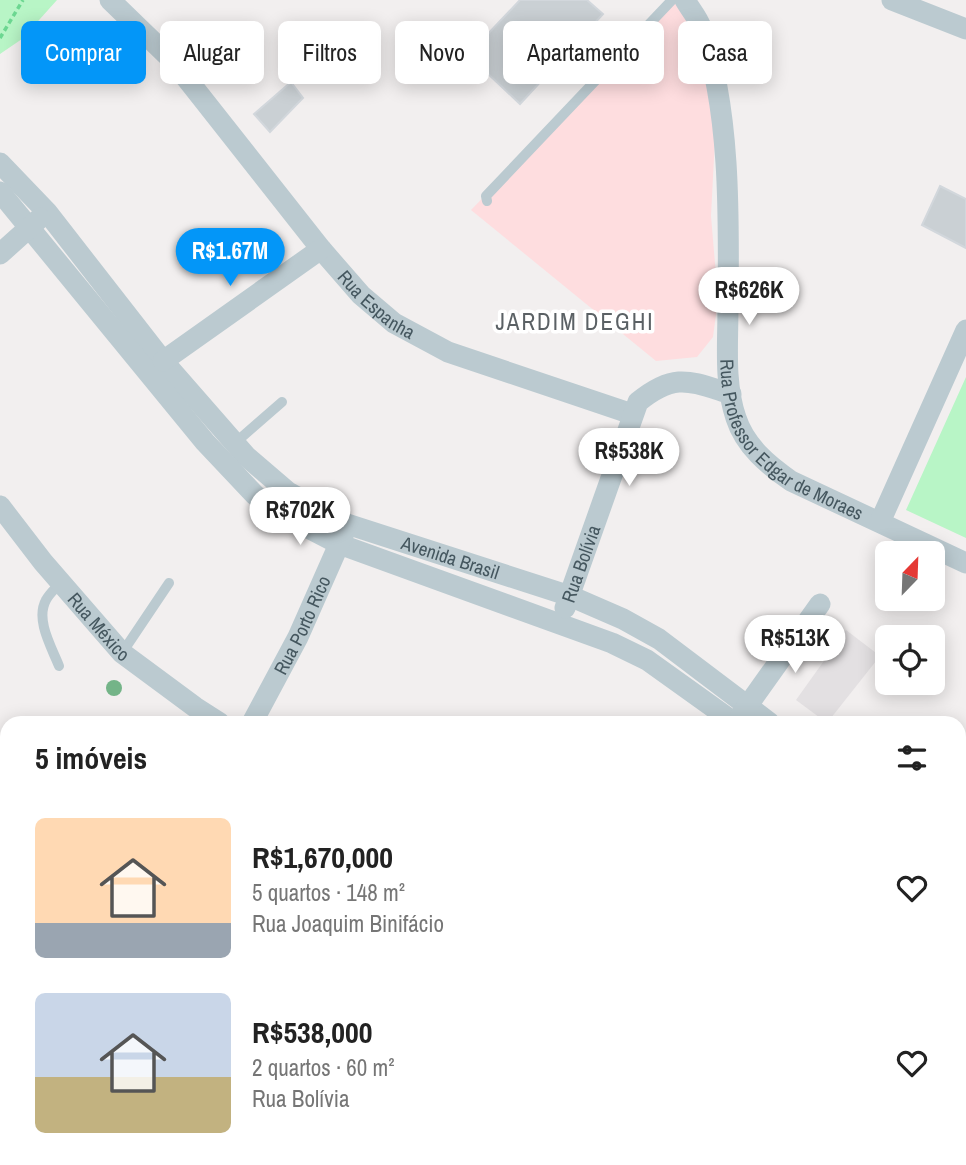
<!DOCTYPE html>
<html lang="pt">
<head>
<meta charset="utf-8">
<style>
  body { margin:0; font-family:"Archivo Narrow",sans-serif; background:#f6f6f6; color:#222; height:100vh; display:flex; flex-direction:column; font-size:26px; white-space:nowrap }
  * { box-sizing:border-box; margin:0 }
  p { font-size:23px; color:#767676 }
  .icon { flex:none; width:38px; height:38px; fill:none; stroke:currentColor; stroke-width:2; stroke-linecap:round; stroke-linejoin:round }
  .map { position:relative; flex:1; overflow:hidden }
  .panel { position:absolute; left:0px; top:716px; width:966px; height:450px; display:flex; flex-direction:column; background:#fff; border-radius:21px 21px 0 0; box-shadow:0 4px 18px #0003 }
  .panel>* { flex:none }
  .top-card { position:absolute; left:21px; top:21px; width:924px; height:63px; display:flex; gap:14px }
  .needle { width:46px; rotate:23deg }
  .buttons { position:absolute; left:875px; top:541px; display:grid; gap:14px }
  .buttons a { display:grid; place-items:center; width:70px; height:70px; border-radius:10px; background:#fff; box-shadow:0 4px 18px #0003; font-size:35px }
  .price { position:absolute; translate:-50% -60px; padding:0 16px; border-radius:24px; background:#fff; color:#222; font-size:23px; line-height:46px; filter:drop-shadow(0 2px 4px #0008) }
  .price::after { content:''; position:absolute; left:50%; top:42px; width:21px; height:16px; margin-left:-10px; background:inherit; clip-path:polygon(0 0,100% 0,50% 100%) }
  .price.active { background:#0396f8; color:#fff }
  ul { padding:0; list-style:none }
  li { display:flex; align-items:center; gap:21px; height:175px; padding:0 35px }
  li span { display:grid; place-items:center; flex:none; width:196px; height:140px; border-radius:10px; color:#555 }
  li>.icon { margin-inline-start:auto }
  span .icon { width:84px; height:84px; fill:#fffc; stroke-width:1 }
  li b { font-size:30px }
  h2 { display:flex; justify-content:space-between; align-items:center; height:84px; padding:0 35px; font-size:30px }
  .chip { padding:0 24px; border-radius:10px; background:#fff; box-shadow:0 4px 18px #0003; font-size:24px; line-height:63px }
  .chip.active { background:#0396f8; color:#fff }
  .map>svg:first-child { display:block }
</style>
</head>
<body>
<div class="map">
<svg width="966" height="1165" viewBox="0 0 966 1165">
  <rect width="100%" height="100%" fill="#f2efef"/>
  <path fill="#e3e0e2" d="M846 630 880 656 827 723 796 700Z"/>
  <path fill="#fedddf" d="M675 0H683L716 119 711 216 718 299 713 337 697 357 656 361 471 210Z"/>
  <path fill="#b8f5c6" d="M0 0H57L22 39 0 54Z
    M966 377V538L906 510Z"/>
  <path fill="#cad0d4" stroke="#d2d7dc" stroke-width="2" d="M520 0H587L603 14 520 104 468 55Z
    M291 82 303 98 270 132 254 114Z
    M940 186 966 199V248L922 225Z"/>
  <g fill="none" stroke-linecap="round" stroke-linejoin="round">
    <path stroke="#6cd791" stroke-width="3.5" stroke-dasharray="5 3.5" stroke-linecap="butt" d="M0 38 23 0"/>
    <path stroke="#bbcad0" stroke-width="10" d="M487 201 486 196 672 0
      M235 443 282 402
      M122 653 169 583
      M59 666C52 648 35 620 46 600 49 594 56 588 60 583"/>
    <g stroke="#bbcad0" stroke-width="21">
      <path id="s1" d="M110 0 172 60 321 249 361 295 394 323 448 352 632 414"/>
      <path id="s2" d="M685 0C690 9 698 18 701 27 731 107 729 222 728 307 728 344 724 383 736 418 745 446 768 465 791 481L966 563"/>
      <path d="M892 0 966 29"/>
      <path id="s3" d="M0 163 47 212 163 361 246 456 288 492 347 524 570 596 623 619 659 639 770 723"/>
      <path d="M0 192 205 442 255 495 277 512 339 544 612 643 647 660 735 723"/>
      <path d="M0 254 40 218"/>
      <path d="M163 361 321 249"/>
      <path id="s4" d="M0 506 43 562 122 653 195 707 220 723"/>
      <path d="M880 522 966 330"/>
      <path id="s5" d="M565 608 638 402C675 372 689 381 731 394"/>
      <path d="M741 715 820 604"/>
      <path id="s6" d="M252 723 298 637 344 533"/>
      <path d="M0 804 7 810"/>
      <path d="M959 854 966 859"/>
      <path d="M959 884 966 889"/>
      <path d="M959 1032 966 1038"/>
      <path d="M0 1046 7 1051"/>
      <path d="M832 1158 840 1165"/>
      <path d="M129 1165 130 1158"/>
      <path d="M257 1165 258 1158"/>
      <path d="M424 1165V1158"/>
    </g>
  </g>
  <circle fill="#74b488" cx="114" cy="688" r="8"/>
  <g text-anchor="middle" dominant-baseline="central" stroke-width="7" stroke-linejoin="round" paint-order="stroke">
    <g font-size="19" fill="#45575f" stroke="#fff">
      <text stroke="none"><textPath href="#s1" startOffset="406">Rua Espanha</textPath></text>
      <text stroke="none"><textPath href="#s2" startOffset="478">Rua Professor Edgar de Moraes</textPath></text>
      <text stroke="none"><textPath href="#s3" startOffset="614">Avenida Brasil</textPath></text>
      <text stroke="none"><textPath href="#s5" startOffset="47">Rua Bolívia</textPath></text>
      <text stroke="none"><textPath href="#s6" startOffset="110">Rua Porto Rico</textPath></text>
      <text stroke="none"><textPath href="#s4" startOffset="156">Rua México</textPath></text>
    </g>
    <g font-size="23" letter-spacing="2" fill="#5b6165" stroke="#fff">
      <text x="575" y="321">JARDIM DEGHI</text>
    </g>
  </g>
</svg>
<div class="buttons">
<a><svg class="needle" viewBox="-14 -14 28 28"><path d="M0-13l5 13h-10z" fill="#e53935"/><path d="M0 13l5-13h-10z" fill="#767676"/></svg></a>
<a><svg class="icon" aria-label="locate" viewBox="0 0 24 24"><circle cx="12" cy="12" r="6"/><path d="M12 2v4M12 18v4M2 12h4M18 12h4"/></svg></a>
</div>
<b class="price active" style="left:230px;top:288px">R$1.67M</b>
<b class="price" style="left:749px;top:327px">R$626K</b>
<b class="price" style="left:629px;top:488px">R$538K</b>
<b class="price" style="left:300px;top:547px">R$702K</b>
<b class="price" style="left:795px;top:675px">R$513K</b>
<div class="top-card">
<a class="chip active">Comprar</a>
<a class="chip">Alugar</a>
<a class="chip">Filtros</a>
<a class="chip">Novo</a>
<a class="chip">Apartamento</a>
<a class="chip">Casa</a>
</div>
<section class="panel">
<h2>5 imóveis<svg class="icon" aria-label="filters" viewBox="0 0 24 24"><path d="M4 7h16M4 17h16"/><circle cx="9" cy="7" r="2"/><circle cx="15" cy="17" r="2"/></svg></h2>
<ul>
<li><span style="background:linear-gradient(#ffd9b3 75%,#9aa5b1 0)"><svg class="icon" aria-label="home" viewBox="0 0 24 24"><path d="M3 11l9-7 9 7M6 9v11h12V9"/></svg></span><div><b>R$1,670,000</b><p>5 quartos · 148 m²</p><p>Rua Joaquim Binifácio</p></div><svg class="icon" aria-label="heart" viewBox="0 0 24 24"><path d="M12 20l-8-8c-3-5 5-10 8-4 3-6 11-1 8 4z"/></svg></li>
<li><span style="background:linear-gradient(#c9d6e8 60%,#c2b280 0)"><svg class="icon" aria-label="home" viewBox="0 0 24 24"><path d="M3 11l9-7 9 7M6 9v11h12V9"/></svg></span><div><b>R$538,000</b><p>2 quartos · 60 m²</p><p>Rua Bolívia</p></div><svg class="icon" aria-label="heart" viewBox="0 0 24 24"><path d="M12 20l-8-8c-3-5 5-10 8-4 3-6 11-1 8 4z"/></svg></li>
</ul>
</section>
</div>
</body>
</html>
